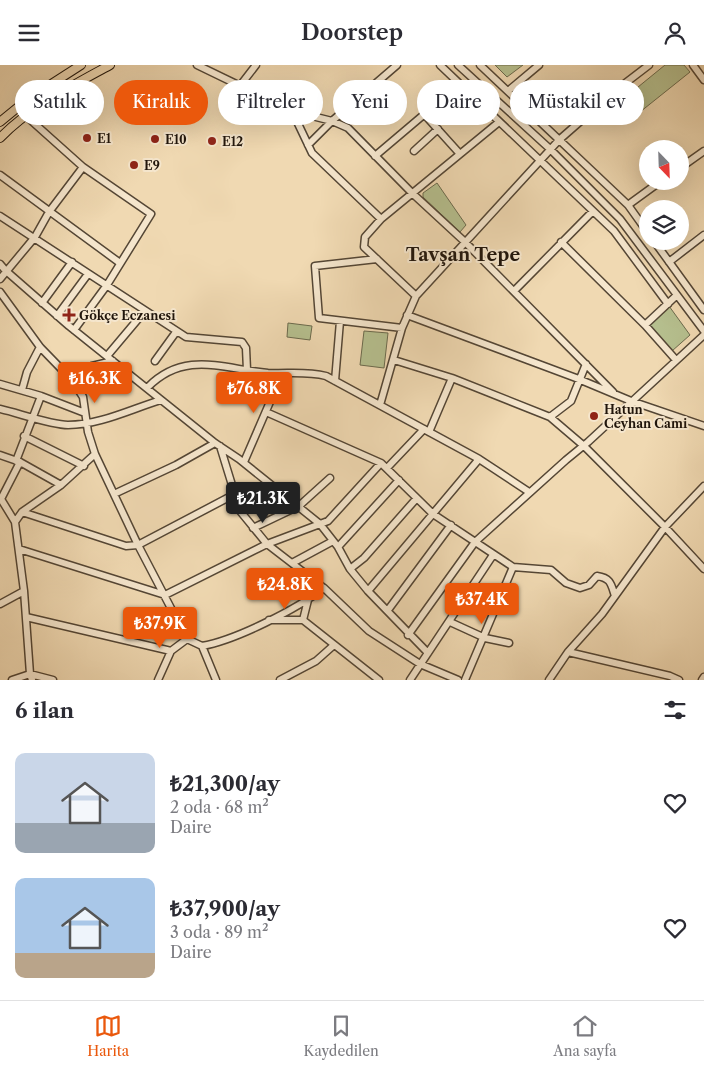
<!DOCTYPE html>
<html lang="tr">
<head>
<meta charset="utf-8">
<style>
  body { margin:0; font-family:"Libre Caslon Text",serif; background:#f2f2f3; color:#2b2b33; height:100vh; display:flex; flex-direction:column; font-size:19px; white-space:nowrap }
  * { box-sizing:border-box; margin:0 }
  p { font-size:16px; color:#7c7c81 }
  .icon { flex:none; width:28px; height:28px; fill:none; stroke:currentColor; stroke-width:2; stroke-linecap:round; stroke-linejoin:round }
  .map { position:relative; height:615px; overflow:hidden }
  .panel { display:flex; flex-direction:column; background:#fff; flex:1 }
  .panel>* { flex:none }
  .guide { position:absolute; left:15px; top:15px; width:675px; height:45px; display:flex; gap:10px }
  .needle { width:32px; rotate:157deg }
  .tools { position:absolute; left:639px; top:75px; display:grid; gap:10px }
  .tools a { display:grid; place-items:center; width:50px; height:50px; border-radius:50%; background:#fff; box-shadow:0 5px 20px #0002; font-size:25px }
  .price { position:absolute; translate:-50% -42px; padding:0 11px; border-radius:5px; background:#ea580c; color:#fff; font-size:16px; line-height:32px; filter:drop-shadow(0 1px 2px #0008) }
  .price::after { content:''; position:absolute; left:50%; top:30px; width:15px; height:11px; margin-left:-8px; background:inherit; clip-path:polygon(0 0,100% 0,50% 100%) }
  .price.on { background:#222; color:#fff }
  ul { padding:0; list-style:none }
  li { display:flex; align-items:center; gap:15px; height:125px; padding:0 15px }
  li span { display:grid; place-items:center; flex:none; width:140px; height:100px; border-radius:10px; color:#555 }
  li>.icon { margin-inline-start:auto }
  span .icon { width:60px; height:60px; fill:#fffc; stroke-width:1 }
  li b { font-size:21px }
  h2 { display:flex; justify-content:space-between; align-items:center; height:60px; padding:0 15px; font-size:21px }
  .tag { padding:0 18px; border-radius:22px; background:#fff; box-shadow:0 5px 20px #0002; font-size:18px; line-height:45px }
  .tag.on { background:#ea580c; color:#fff }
  header { display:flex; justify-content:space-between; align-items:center; height:65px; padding:0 15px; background:#fff; font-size:22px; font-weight:600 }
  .menu { display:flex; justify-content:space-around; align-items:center; height:70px; border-top:1px solid #e1e1e2; background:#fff; font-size:14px; color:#7c7c81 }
  .menu a { display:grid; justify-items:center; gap:2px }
  .menu .on { color:#ea580c }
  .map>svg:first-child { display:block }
</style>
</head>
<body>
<header><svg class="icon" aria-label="menu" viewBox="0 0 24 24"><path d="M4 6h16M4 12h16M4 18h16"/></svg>Doorstep<svg class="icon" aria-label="person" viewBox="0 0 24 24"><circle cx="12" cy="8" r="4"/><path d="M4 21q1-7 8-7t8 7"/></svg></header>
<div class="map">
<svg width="704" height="615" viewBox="0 0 704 615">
  <rect width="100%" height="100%" fill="#f0d9b2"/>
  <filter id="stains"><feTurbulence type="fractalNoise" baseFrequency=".004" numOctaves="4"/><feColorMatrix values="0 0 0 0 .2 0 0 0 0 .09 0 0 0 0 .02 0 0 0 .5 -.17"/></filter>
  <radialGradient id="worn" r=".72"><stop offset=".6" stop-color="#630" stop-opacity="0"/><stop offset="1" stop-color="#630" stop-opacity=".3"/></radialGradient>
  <path fill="#b6c08f" stroke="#6b6a4d" d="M495 0H523L507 12Z
    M665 0H684L690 7 640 47 627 31Z
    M437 118 466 160 460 167 423 132V128Z
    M669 241 690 270 672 286 647 260Z
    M288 258 312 261 310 275 287 272Z
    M364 266 388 268 384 303 360 300Z"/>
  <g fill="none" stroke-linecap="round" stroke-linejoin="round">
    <g stroke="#544635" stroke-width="9">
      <path id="minor" d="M197 0 292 46 332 56 348 63 413 129 465 177 613 327
        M440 0 614 166 668 239
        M458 0 550 84 620 154 704 266
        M480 0 628 140 648 168
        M693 0 704 15
        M239 22 256 0
        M508 26 539 0
        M292 46 312 88 381 154
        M424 49 460 89
        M26 51 83 102 151 149 107 220 74 265
        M308 80 332 56 397 0
        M414 86 438 64
        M375 91 460 19
        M680 103 704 86
        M0 110 120 198
        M628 140 661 116
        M0 151 186 272 242 277 246 283 247 305
        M654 176 704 245
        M561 177 645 260 676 295
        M377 194 315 201 319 253 402 263
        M669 197 704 170
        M0 199 5 205 69 261 215 378 239 394 320 459 338 482 350 504 368 526 428 588
        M0 214 35 172 49 147 83 102
        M514 226 593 146
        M0 227 40 282 72 315 83 332 88 367 95 389 138 480 187 574 202 581 216 615
        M416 231 364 182 365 172 381 154 499 57
        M42 238 72 197
        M407 250 576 313 631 336 704 361
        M57 251 88 209
        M645 260 677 230
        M107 291 144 247
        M394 295 452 313 550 352 584 381 665 462 704 504
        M155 296 176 267
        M72 315 92 301 113 296
        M335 316 340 256
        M0 319 41 331 85 348
        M148 322C185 285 223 304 268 308 288 309 306 306 326 311L479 394 529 427
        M22 325 27 307 40 282
        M380 340 402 263 416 231 559 75 615 26 649 0
        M0 344C18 348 51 360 68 360 100 360 131 344 161 335
        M266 347 381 398 433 449 513 502 551 505 566 518 580 523 589 520 597 511C611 513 611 519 615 531
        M550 352 571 336 586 299
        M429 367 452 313
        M24 371 84 401
        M220 381 240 446 267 479 324 523 369 566 420 599 458 615
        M0 390 20 397 61 420
        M16 396 41 331
        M244 397 282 309
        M387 403 424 364
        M114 429 176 400 215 378
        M22 447 126 481 138 480 235 429
        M15 457 1 434 20 397
        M253 463 299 441 330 413
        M338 482 399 415
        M19 484 165 530 267 479 328 456 381 398
        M294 497 333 476
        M350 504 364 493 416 434
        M368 526 479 394
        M308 535 303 555 379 615
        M0 539 24 526
        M388 545 451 460
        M26 552 171 586
        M269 555H303
        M450 557 485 573 509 578
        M408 570 475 477 566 395 588 377 704 270
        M202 581C236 575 297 544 324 523
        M568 587 670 611 679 615
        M12 615 30 609 53 615
        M32 615 30 609 24 526 15 457 22 447 61 420 95 389
        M158 615 171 586 187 574
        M280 615 316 596 334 580
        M410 615 493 490
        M465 615 513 502
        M549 615 568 587 602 549 665 462 704 421
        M702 615 704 612"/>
    </g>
    <g stroke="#20150b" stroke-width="10">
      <path id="major" d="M0 57 28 34 81 0
        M0 73C30 42 72 21 110 0"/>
    </g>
    <use href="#minor" stroke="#f5e6cd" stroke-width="6"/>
    <use href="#major" stroke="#f0d9b2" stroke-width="8"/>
  </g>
  <g fill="#8f2418" stroke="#f5e6cd" stroke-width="2">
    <circle cx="87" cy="73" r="5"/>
    <circle cx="155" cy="74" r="5"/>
    <circle cx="212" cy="76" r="5"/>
    <circle cx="134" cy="100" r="5"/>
    <path d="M66.5 242.5h5v5h5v5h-5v5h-5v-5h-5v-5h5z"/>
    <circle cx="594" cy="351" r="5"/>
  </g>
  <g text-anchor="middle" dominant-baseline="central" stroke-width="4" stroke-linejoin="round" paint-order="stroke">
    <g font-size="12" font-weight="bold" fill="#20150b" stroke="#f5e6cd" text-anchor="start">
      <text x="97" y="73">E1</text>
      <text x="165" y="74">E10</text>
      <text x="222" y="76">E12</text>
      <text x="144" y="100">E9</text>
      <text x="79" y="250">Gökçe Eczanesi</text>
      <text x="604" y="344">Hatun<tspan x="604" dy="14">Ceyhan Cami</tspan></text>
    </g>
    <g font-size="18" font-weight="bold" fill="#20150b" stroke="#f5e6cd">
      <text x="463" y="190">Tavşan Tepe</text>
    </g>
  </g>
  <rect width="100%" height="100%" filter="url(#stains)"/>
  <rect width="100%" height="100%" fill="url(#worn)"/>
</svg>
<div class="tools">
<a><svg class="needle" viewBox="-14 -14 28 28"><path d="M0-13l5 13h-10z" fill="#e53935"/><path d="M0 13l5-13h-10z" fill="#7c7c81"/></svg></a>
<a><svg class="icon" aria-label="layers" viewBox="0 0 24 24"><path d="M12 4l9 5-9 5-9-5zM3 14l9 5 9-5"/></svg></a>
</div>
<b class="price" style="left:95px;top:339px">₺16.3K</b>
<b class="price" style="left:254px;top:349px">₺76.8K</b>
<b class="price on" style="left:263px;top:459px">₺21.3K</b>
<b class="price" style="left:285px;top:545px">₺24.8K</b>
<b class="price" style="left:482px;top:560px">₺37.4K</b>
<b class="price" style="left:160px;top:584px">₺37.9K</b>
<div class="guide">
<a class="tag">Satılık</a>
<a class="tag on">Kiralık</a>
<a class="tag">Filtreler</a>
<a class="tag">Yeni</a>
<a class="tag">Daire</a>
<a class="tag">Müstakil ev</a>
</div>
</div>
<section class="panel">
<h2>6 ilan<svg class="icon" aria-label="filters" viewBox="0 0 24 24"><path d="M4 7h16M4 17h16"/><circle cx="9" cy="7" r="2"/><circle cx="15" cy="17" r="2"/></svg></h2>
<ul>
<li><span style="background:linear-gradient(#c9d6e8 70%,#9aa5b1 0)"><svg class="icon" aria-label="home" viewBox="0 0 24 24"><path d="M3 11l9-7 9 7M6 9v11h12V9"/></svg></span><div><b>₺21,300/ay</b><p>2 oda · 68 m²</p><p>Daire</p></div><svg class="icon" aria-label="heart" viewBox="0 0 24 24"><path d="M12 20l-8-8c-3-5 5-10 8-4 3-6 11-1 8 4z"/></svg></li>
<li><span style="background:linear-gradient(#a9c7e8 75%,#b9a48a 0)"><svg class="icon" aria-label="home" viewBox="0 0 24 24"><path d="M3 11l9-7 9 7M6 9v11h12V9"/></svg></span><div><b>₺37,900/ay</b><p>3 oda · 89 m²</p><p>Daire</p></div><svg class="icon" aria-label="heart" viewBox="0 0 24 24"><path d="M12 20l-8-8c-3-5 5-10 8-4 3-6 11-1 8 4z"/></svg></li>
</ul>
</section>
<nav class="menu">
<a class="on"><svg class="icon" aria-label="map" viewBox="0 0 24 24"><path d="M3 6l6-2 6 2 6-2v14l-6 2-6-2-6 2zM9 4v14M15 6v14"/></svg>Harita</a>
<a><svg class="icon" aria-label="saved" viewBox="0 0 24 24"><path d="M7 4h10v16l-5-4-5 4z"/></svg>Kaydedilen</a>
<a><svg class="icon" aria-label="home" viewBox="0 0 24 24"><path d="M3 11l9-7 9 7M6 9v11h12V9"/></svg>Ana sayfa</a>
</nav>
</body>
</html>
